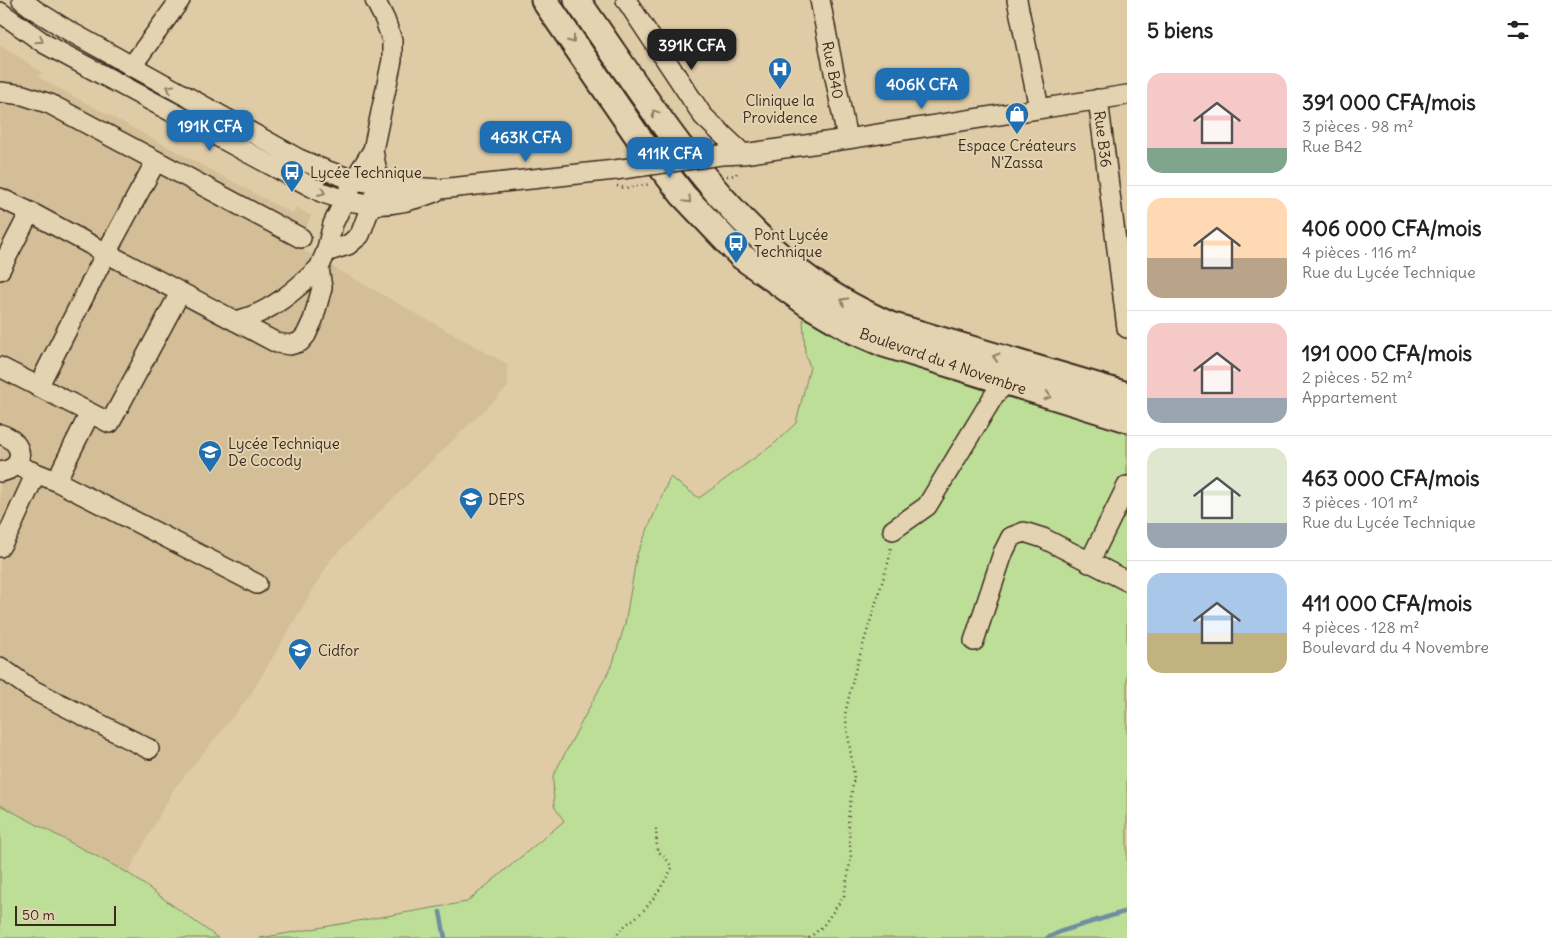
<!DOCTYPE html>
<html lang="fr">
<head>
<meta charset="utf-8">
<style>
  body { margin:0; font-family:Delius,sans-serif; background:#f2f2f2; color:#222; height:100vh; display:flex; flex-direction:column; font-size:19px; white-space:nowrap }
  * { box-sizing:border-box; margin:0 }
  p { font-size:16px; color:#767676 }
  .icon { flex:none; width:28px; height:28px; fill:none; stroke:currentColor; stroke-width:2; stroke-linecap:round; stroke-linejoin:round }
  .map { position:relative; flex:1; overflow:hidden }
  .side { display:flex; flex-direction:column; background:#fff; width:425px }
  .side>* { flex:none }
  .scale { position:absolute; left:15px; bottom:12px; width:101px; box-sizing:border-box; padding-left:5px; border:2px solid #3b2a1e; border-top:0; font-size:14px; line-height:18px; white-space:nowrap; color:#3b2a1e; -webkit-text-stroke:4px #e4d3b0; paint-order:stroke }
  .price { position:absolute; translate:-50% -42px; padding:0 11px; border-radius:10px; background:#1f6fb2; color:#fff; font-size:16px; line-height:32px; filter:drop-shadow(0 1px 2px #0008) }
  .price::after { content:''; position:absolute; left:50%; top:30px; width:15px; height:11px; margin-left:-8px; background:inherit; clip-path:polygon(0 0,100% 0,50% 100%) }
  .price.on { background:#222; color:#fff }
  ul { padding:0; list-style:none }
  li { display:flex; align-items:center; gap:15px; height:125px; padding:0 20px }
  li+li { border-top:1px solid #e0e0e0 }
  li span { display:grid; place-items:center; flex:none; width:140px; height:100px; border-radius:15px; color:#555 }
  li>.icon { margin-inline-start:auto }
  span .icon { width:60px; height:60px; fill:#fffc; stroke-width:1 }
  li b { font-size:21px }
  h2 { display:flex; justify-content:space-between; align-items:center; height:60px; padding:0 20px; font-size:21px }
  main { display:flex; flex:1; min-height:0 }
  .map>svg:first-child { display:block }
</style>
</head>
<body>
<main>
<div class="map">
<svg width="1127" height="938" viewBox="0 0 1127 938">
  <rect width="100%" height="100%" fill="#dfcca7"/>
  <filter id="ink" filterUnits="userSpaceOnUse"><feTurbulence type="fractalNoise" baseFrequency=".02" numOctaves="2"/><feDisplacementMap in="SourceGraphic" scale="10" xChannelSelector="R" yChannelSelector="G"/><feConvolveMatrix kernelMatrix="1 2 1 2 8 2 1 2 1" color-interpolation-filters="sRGB"/></filter>
  <g filter="url(#ink)">
    <path fill="#d3be98" d="M0 44 42 72 38 77 293 214 296 207 311 216 297 247 507 364 508 387 332 558 249 697 174 789 128 873 0 805Z"/>
    <path fill="#bcde97" stroke="#7c845a" d="M803 318 879 353 977 388 1127 432V938H260L467 902 564 821 554 806 553 776 613 663 625 624 637 554 670 477 699 498 774 444 796 423 810 367 805 353Z
      M0 805 128 873 218 938H2L0 935Z"/>
    <g fill="none" stroke-linecap="round" stroke-linejoin="round">
      <path stroke="#708e9f" stroke-width="4.5" d="M440 912 445 938
        M1047 938 1062 931 1127 911"/>
      <g stroke="#3b2a1e" stroke-width="22">
        <path id="minor" d="M22 0 35 10 69 31 299 159 325 170 354 180 395 186 440 189 615 170
          M626 0 703 116 743 154
          M820 0 847 139
          M1017 0 1039 108
          M0 12 45 44 321 192C363 208 393 209 435 192
          M131 67 180 0
          M0 92 23 95 50 104 301 238
          M1098 99 1127 328
          M721 155 743 154 847 139 1127 95
          M0 198 30 212 106 253 277 343 290 345 300 342 306 335 313 320 322 288 319 268 326 252 333 224 354 180 373 150 392 60V40L385 20 375 0
          M326 252 348 245 360 235 379 184 373 150
          M0 270 30 212
          M235 321C269 314 294 291 319 268
          M0 367 110 423 180 293
          M38 387 106 253 156 161
          M0 434C25 441 27 468 0 472
          M16 465 56 481 257 584
          M56 481 90 413
          M893 530 927 506 995 394 1007 383
          M0 547 10 530 36 473
          M1089 563 1127 486
          M974 641 1003 553 1011 537 1024 532 1043 538 1127 581
          M0 667 31 689 149 749"/>
      </g>
      <g stroke="#3b2a1e" stroke-width="29">
        <path id="major" d="M544 0 641 141 683 195 741 256 808 304 854 331 884 344 1127 419
          M577 0C637 85 690 173 767 244 784 260 801 275 820 287 842 302 866 314 890 325L1127 395"/>
      </g>
      <path stroke="#3b2a1e" stroke-width="2.5" stroke-dasharray="1 4" stroke-linecap="butt" d="M727 176 736 175 738 170
        M617 186 625 188 651 184
        M615 938C621 926 634 920 643 911 655 898 664 883 672 868L668 861 657 850 656 827
        M809 938 823 926 844 896 851 858 848 819 854 776 845 714 855 671 889 560 891 545"/>
      <use href="#minor" stroke="#e4d3b0" stroke-width="19"/>
      <use href="#major" stroke="#e4d3b0" stroke-width="25"/>
      <g stroke="#3b2a1e" stroke-width="22" stroke-linecap="butt">
        <path id="minor-bridge" d="M615 170 721 155"/>
      </g>
      <use href="#minor-bridge" stroke="#e4d3b0" stroke-width="19"/>
    </g>
    <defs><path id="oneway-chevron" d="M-2-3.5L2.5 0L-2 3.5" fill="none" stroke-width="1.6" stroke-linecap="round" stroke-linejoin="round" transform="scale(1.25)"/></defs>
    <g stroke="#907e67">
      <use href="#oneway-chevron" transform="translate(40 40) rotate(33)"/>
      <use href="#oneway-chevron" transform="translate(572 40) rotate(54)"/>
      <use href="#oneway-chevron" transform="translate(170 88) rotate(-151)"/>
      <use href="#oneway-chevron" transform="translate(655 113) rotate(-124)"/>
      <use href="#oneway-chevron" transform="translate(322 192) rotate(24)"/>
      <use href="#oneway-chevron" transform="translate(688 200) rotate(47)"/>
      <use href="#oneway-chevron" transform="translate(844 301) rotate(-150)"/>
      <use href="#oneway-chevron" transform="translate(996 357) rotate(-163)"/>
      <use href="#oneway-chevron" transform="translate(1048 396) rotate(17)"/>
    </g>
  </g>
  <defs>
    <g id="hospital-pin" transform="scale(1.25)"><path d="M0 17L-7.5 6A9.5 9.5 0 1 1 7.5 6Z" fill="#1f6fb2" stroke="#e4d3b0"/><path d="M-5-5h3v3.5h4V-5h3V5h-3V1.5h-4V5h-3Z" fill="#fff"/></g>
    <g id="shop-pin" transform="scale(1.25)"><path d="M0 17L-7.5 6A9.5 9.5 0 1 1 7.5 6Z" fill="#1f6fb2" stroke="#e4d3b0"/><path d="M-5-2.5h2.3a2.7 3.5 0 0 1 5.4 0H5L5.5 6h-11ZM-1.5-2.5h3a1.5 2.3 0 0 0-3 0Z" fill="#fff"/></g>
    <g id="bus-pin" transform="scale(1.25)"><path d="M0 17L-7.5 6A9.5 9.5 0 1 1 7.5 6Z" fill="#1f6fb2" stroke="#e4d3b0"/><path d="M-5-6H5V4H4V6H2V4H-2V6H-4V4H-5ZM-3.5-4V0h7V-4ZM-3.5 1.2v1.5H-2V1.2ZM2 1.2v1.5H3.5V1.2Z" fill="#fff"/></g>
    <g id="university-pin" transform="scale(1.25)"><path d="M0 17L-7.5 6A9.5 9.5 0 1 1 7.5 6Z" fill="#1f6fb2" stroke="#e4d3b0"/><path d="M0-5L7-2L0 1L-7-2ZM-4 1L0 2.5L4 1V4Q0 6-4 4Z" fill="#fff"/></g>
    <g id="school-pin" transform="scale(1.25)"><path d="M0 17L-7.5 6A9.5 9.5 0 1 1 7.5 6Z" fill="#1f6fb2" stroke="#e4d3b0"/><path d="M0-5L7-2L0 1L-7-2ZM-4 1L0 2.5L4 1V4Q0 6-4 4Z" fill="#fff"/></g>
  </defs>
  <g fill-rule="evenodd">
    <use href="#hospital-pin" x="780" y="69"/>
    <use href="#shop-pin" x="1017" y="114"/>
    <use href="#bus-pin" x="292" y="172"/>
    <use href="#bus-pin" x="736" y="243"/>
    <use href="#university-pin" x="210" y="452"/>
    <use href="#university-pin" x="471" y="499"/>
    <use href="#school-pin" x="300" y="650"/>
  </g>
  <g text-anchor="middle" dominant-baseline="central" stroke-width="4" stroke-linejoin="round" paint-order="stroke">
    <g font-size="15" fill="#3b2a1e" stroke="#e4d3b0">
      <text transform="translate(833 70) rotate(79)">Rue B40</text>
      <text transform="translate(1103 139) rotate(83)">Rue B36</text>
      <text transform="translate(943 361) rotate(19)">Boulevard du 4 Novembre</text>
    </g>
    <g font-size="15" fill="#3b2a1e" stroke="#e4d3b0" text-anchor="start">
      <text x="780" y="100" text-anchor="middle">Clinique la<tspan x="780" dy="17">Providence</tspan></text>
      <text x="1017" y="145" text-anchor="middle">Espace Créateurs<tspan x="1017" dy="17">N'Zassa</tspan></text>
      <text x="310" y="172">Lycée Technique</text>
      <text x="754" y="234">Pont Lycée<tspan x="754" dy="17">Technique</tspan></text>
      <text x="228" y="443">Lycée Technique<tspan x="228" dy="17">De Cocody</tspan></text>
      <text x="488" y="499">DEPS</text>
      <text x="318" y="650">Cidfor</text>
    </g>
  </g>
</svg>
<div class="scale">50 m</div>
<b class="price on" style="left:692px;top:71px">391K CFA</b>
<b class="price" style="left:922px;top:110px">406K CFA</b>
<b class="price" style="left:210px;top:152px">191K CFA</b>
<b class="price" style="left:526px;top:163px">463K CFA</b>
<b class="price" style="left:670px;top:179px">411K CFA</b>
</div>
<section class="side">
<h2>5 biens<svg class="icon" aria-label="filters" viewBox="0 0 24 24"><path d="M4 7h16M4 17h16"/><circle cx="9" cy="7" r="2"/><circle cx="15" cy="17" r="2"/></svg></h2>
<ul>
<li><span style="background:linear-gradient(#f6c9c9 75%,#7fa58c 0)"><svg class="icon" aria-label="home" viewBox="0 0 24 24"><path d="M3 11l9-7 9 7M6 9v11h12V9"/></svg></span><div><b>391 000 CFA/mois</b><p>3 pièces · 98 m²</p><p>Rue B42</p></div></li>
<li><span style="background:linear-gradient(#ffd9b3 60%,#b9a48a 0)"><svg class="icon" aria-label="home" viewBox="0 0 24 24"><path d="M3 11l9-7 9 7M6 9v11h12V9"/></svg></span><div><b>406 000 CFA/mois</b><p>4 pièces · 116 m²</p><p>Rue du Lycée Technique</p></div></li>
<li><span style="background:linear-gradient(#f6c9c9 75%,#9aa5b1 0)"><svg class="icon" aria-label="home" viewBox="0 0 24 24"><path d="M3 11l9-7 9 7M6 9v11h12V9"/></svg></span><div><b>191 000 CFA/mois</b><p>2 pièces · 52 m²</p><p>Appartement</p></div></li>
<li><span style="background:linear-gradient(#dfe7d0 75%,#9aa5b1 0)"><svg class="icon" aria-label="home" viewBox="0 0 24 24"><path d="M3 11l9-7 9 7M6 9v11h12V9"/></svg></span><div><b>463 000 CFA/mois</b><p>3 pièces · 101 m²</p><p>Rue du Lycée Technique</p></div></li>
<li><span style="background:linear-gradient(#a9c7e8 60%,#c2b280 0)"><svg class="icon" aria-label="home" viewBox="0 0 24 24"><path d="M3 11l9-7 9 7M6 9v11h12V9"/></svg></span><div><b>411 000 CFA/mois</b><p>4 pièces · 128 m²</p><p>Boulevard du 4 Novembre</p></div></li>
</ul>
</section>
</main>
</body>
</html>
